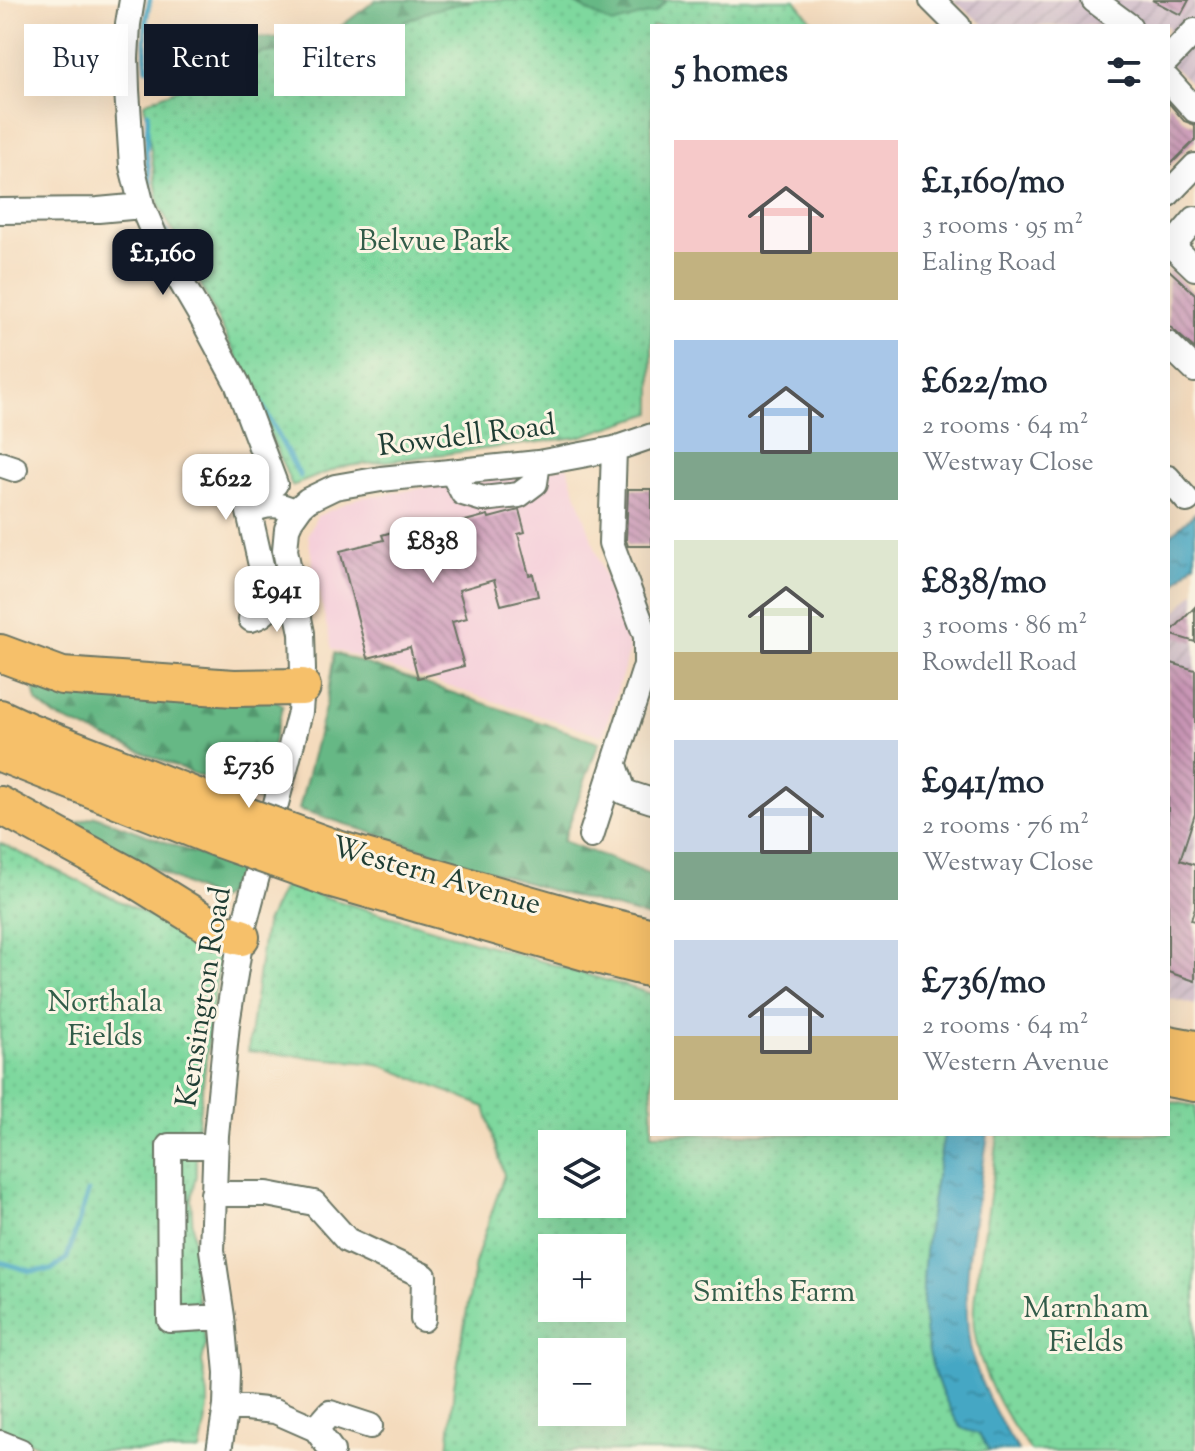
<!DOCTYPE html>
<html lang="en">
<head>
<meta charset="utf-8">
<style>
  body { margin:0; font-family:"Sorts Mill Goudy",serif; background:#f6f6f7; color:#1f2937; height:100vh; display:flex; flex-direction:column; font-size:30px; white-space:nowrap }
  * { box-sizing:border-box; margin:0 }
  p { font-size:26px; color:#747a83 }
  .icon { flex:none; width:44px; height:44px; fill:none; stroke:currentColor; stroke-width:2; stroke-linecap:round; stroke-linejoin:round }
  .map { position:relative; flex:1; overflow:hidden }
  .panel { position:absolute; left:650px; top:24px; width:520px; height:1112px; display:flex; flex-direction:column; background:#fff; border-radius:0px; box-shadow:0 8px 32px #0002 }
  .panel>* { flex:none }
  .banner { position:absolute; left:24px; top:24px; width:506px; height:72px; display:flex; gap:16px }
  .controls { position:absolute; left:538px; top:1130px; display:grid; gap:16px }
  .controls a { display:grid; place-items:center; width:88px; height:88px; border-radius:0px; background:#fff; box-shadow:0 8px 32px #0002; font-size:40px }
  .price { position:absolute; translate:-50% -68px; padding:0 18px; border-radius:16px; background:#fff; color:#222; font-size:26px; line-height:52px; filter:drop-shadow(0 2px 4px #0008) }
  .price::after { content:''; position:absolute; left:50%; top:48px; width:24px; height:18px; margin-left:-12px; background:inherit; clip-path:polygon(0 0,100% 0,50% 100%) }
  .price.on { background:#111827; color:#fff }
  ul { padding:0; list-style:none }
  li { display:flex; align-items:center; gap:24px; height:200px; padding:0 24px }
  li span { display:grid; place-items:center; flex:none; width:224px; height:160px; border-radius:0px; color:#555 }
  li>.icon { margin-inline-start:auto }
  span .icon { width:96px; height:96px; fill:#fffc; stroke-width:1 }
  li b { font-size:34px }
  h2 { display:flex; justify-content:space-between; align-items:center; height:96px; padding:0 24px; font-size:34px }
  .pill { padding:0 28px; border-radius:0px; background:#fff; box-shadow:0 8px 32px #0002; font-size:28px; line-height:72px }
  .pill.on { background:#111827; color:#fff }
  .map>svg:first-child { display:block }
</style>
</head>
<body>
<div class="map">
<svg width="1195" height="1451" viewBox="0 0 1195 1451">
  <defs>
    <pattern id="industrial-furrows" width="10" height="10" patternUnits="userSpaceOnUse" patternTransform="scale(2)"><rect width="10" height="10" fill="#d1bdcb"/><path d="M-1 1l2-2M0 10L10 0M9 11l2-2" fill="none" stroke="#b3a3af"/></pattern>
    <pattern id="forest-firs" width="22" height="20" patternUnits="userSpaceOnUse" patternTransform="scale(2)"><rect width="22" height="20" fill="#66b885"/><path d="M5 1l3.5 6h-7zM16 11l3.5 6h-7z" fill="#53976e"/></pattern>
    <pattern id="park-dots" width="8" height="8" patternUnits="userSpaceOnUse" patternTransform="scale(2)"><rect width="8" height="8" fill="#7ed89e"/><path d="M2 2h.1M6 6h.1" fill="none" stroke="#6cba89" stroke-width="1.8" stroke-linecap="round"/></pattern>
    <pattern id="water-ripples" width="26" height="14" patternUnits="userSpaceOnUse" patternTransform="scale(2)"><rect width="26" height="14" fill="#44a7c4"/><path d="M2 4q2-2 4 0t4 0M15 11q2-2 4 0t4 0" fill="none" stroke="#3889a0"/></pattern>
    <pattern id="building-back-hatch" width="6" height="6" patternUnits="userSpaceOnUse" patternTransform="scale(2)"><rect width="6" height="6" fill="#cd99b9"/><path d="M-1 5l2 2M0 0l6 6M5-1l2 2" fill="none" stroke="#a67e97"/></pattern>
  </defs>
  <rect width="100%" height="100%" fill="#fcf5e5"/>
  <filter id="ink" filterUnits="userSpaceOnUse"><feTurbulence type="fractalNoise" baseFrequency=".0125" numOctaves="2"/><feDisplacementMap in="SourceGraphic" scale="16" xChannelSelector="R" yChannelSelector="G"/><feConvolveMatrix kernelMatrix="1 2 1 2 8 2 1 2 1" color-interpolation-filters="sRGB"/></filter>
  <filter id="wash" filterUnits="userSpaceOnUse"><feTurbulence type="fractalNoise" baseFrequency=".006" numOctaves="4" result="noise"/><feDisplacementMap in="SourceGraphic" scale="32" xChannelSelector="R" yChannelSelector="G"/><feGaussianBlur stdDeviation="1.8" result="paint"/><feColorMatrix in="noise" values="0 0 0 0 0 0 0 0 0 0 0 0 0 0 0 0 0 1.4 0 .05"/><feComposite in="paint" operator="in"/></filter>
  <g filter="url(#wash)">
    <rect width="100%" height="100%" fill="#f4dbbd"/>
    <path fill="#f5cfda" d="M567 466 630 650 603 736 332 649 313 567 308 534 317 516 358 498 437 486 524 476Z"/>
    <path fill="url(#industrial-furrows)" d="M952 0H1195V86L1168 63V26H986Z
      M1195 591V1005L1168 998V621Z"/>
    <path fill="url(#forest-firs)" stroke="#427a5c" stroke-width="2" d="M376 0H556L333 58 234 54 223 47 238 37 324 39Z
      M572 0H670L652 16 611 28Z
      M334 653 599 742 563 841 652 875V918L543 888 299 809 327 700Z
      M33 681 274 699 283 705 258 800 56 717 37 702Z
      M95 816 244 871 238 887 217 900 68 826Z"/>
    <path fill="url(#park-dots)" stroke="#4e8a69" stroke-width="2" fill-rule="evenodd" d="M475 0H568L612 24 655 12 667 0H795L816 26H652V413L579 437 341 467 292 486 247 379 199 281 159 205 144 103 262 53 350 47 429 11Z
      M0 843 222 951 215 988 196 1138V1175L191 1199 197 1295 206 1344 202 1361 208 1397V1409L200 1451H53L0 1430Z
      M284 885 652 994V1134H952L934 1240 992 1451H448L454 1386 475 1263 504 1175 485 1107 379 1064 248 1051 265 925ZM552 1144H612V1204H552ZM552 1248H612V1308H552ZM552 1352H612V1412H552Z
      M1168 1101 1195 1106V1451H1031C1004 1416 980 1374 974 1329 972 1305 977 1280 981 1256 987 1215 994 1175 998 1134H1168Z"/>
    <path fill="url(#water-ripples)" stroke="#32727c" stroke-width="2" d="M1195 513V562L1168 592V537Z
      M944 1134H988C978 1203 959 1277 970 1346 976 1379 1000 1423 1019 1451H989L979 1434C974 1432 966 1431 962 1428 954 1420 946 1401 941 1390 906 1309 930 1217 944 1134Z"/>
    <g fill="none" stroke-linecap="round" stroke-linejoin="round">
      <path stroke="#44a7c4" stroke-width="5" d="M147 69C144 45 144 24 150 0
        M148 113 146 151 153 203
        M160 220 178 253
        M247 377 300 476
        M0 1262 31 1271 51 1270 67 1258 88 1192"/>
    </g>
    <g id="blocks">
      <path fill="url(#building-back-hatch)" d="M1152 0H1189L1181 15Z
        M1168 102 1184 121 1195 125V140L1168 167Z
        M1168 269 1195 294V349L1168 325Z
        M628 489H652V546H628L626 540Z
        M519 510 525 532 518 534 529 575 533 574 538 596 501 605 494 580 459 590 467 618 452 622 464 666 418 678 410 647 368 658 340 551 384 540 382 535 402 529 404 537 488 515 489 518Z
        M1195 607V642L1169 634Z
        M1168 662 1195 670V814L1180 860 1195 865V907L1191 920 1195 921V981L1168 972Z"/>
    </g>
  </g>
  <g filter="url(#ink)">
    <use href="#blocks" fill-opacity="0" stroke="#6a7464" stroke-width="2"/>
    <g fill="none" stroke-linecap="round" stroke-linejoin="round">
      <g stroke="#6a7464" stroke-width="28">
        <path id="minor" d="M132 0 128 24 126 58 127 90 132 166 142 206 156 239 201 316 237 383 275 484
          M932 0 958 26
          M1094 0 1129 26
          M1168 59 1195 31
          M1168 80 1195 110
          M1168 194 1195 166
          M0 211 98 210 142 206
          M1195 219 1172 246 1195 268
          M1168 344 1195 370
          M0 464 15 469
          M452 472 463 493 483 499 519 495 535 483 538 463
          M1168 478 1187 500
          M251 619C269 614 268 609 267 592L249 512C266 503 279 503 296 512
          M615 765 624 792 652 801
          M591 836 646 665V636L611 543 614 449
          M216 1146H169L170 1320 222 1317
          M213 1194H267L314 1203 347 1240 424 1276 423 1319
          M226 1406 275 1411 316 1429 332 1451
          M316 1429 330 1413 370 1426
          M0 1443 20 1451
          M219 1451 226 1406 227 1373 222 1317 212 1250 216 1135 227 1024 241 937 300 712 303 670 302 633 285 550 287 529 291 520 301 506 308 500 335 487 381 479 538 463 614 449 652 436"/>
      </g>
      <g stroke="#6a7464" stroke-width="40">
        <path id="highway" d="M0 653 62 676 234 688 302 687
          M0 718 28 731 225 808
          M0 753 216 838
          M0 805 130 876 217 930 241 937
          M337 849 595 923 652 937
          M329 878 589 953 652 969
          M1168 1044 1195 1049
          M1168 1078 1195 1083"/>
      </g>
      <use href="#minor" stroke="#fff" stroke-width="24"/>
      <use href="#highway" stroke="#f6c06b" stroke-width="36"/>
      <g stroke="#6a7464" stroke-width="40" stroke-linecap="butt">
        <path id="highway-bridge" d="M225 808 337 849
          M216 838 329 878"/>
      </g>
      <use href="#highway-bridge" stroke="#f6c06b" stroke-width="36"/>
    </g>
  </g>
  <g text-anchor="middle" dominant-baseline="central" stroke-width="6" stroke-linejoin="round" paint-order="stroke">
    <g font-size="30" fill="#325c49" stroke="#fcf5e5">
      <text x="434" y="242">Belvue Park</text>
      <text x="105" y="1003">Northala<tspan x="105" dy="34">Fields</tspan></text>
      <text x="774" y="1293">Smiths Farm</text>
      <text x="1086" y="1309">Marnham<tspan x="1086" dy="34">Fields</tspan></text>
    </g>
    <g font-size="30" fill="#1f3d34" stroke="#fcf5e5">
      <text transform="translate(467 437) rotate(-7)">Rowdell Road</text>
      <text transform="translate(436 877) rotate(16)">Western Avenue</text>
      <text transform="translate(205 997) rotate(-81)">Kensington Road</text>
    </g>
  </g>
</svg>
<div class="controls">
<a><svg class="icon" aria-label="layers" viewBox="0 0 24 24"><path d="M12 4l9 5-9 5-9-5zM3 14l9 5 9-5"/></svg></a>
<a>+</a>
<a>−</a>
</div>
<b class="price on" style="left:163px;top:297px">£1,160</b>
<b class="price" style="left:226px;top:522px">£622</b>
<b class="price" style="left:433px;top:585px">£838</b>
<b class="price" style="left:277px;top:634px">£941</b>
<b class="price" style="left:249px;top:810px">£736</b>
<div class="banner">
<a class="pill">Buy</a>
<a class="pill on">Rent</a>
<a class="pill">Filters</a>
</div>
<section class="panel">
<h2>5 homes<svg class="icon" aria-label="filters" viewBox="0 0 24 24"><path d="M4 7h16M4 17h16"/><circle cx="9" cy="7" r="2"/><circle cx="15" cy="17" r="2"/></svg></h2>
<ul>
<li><span style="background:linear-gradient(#f6c9c9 70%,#c2b280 0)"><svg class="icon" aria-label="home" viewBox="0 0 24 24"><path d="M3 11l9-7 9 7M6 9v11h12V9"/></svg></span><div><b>£1,160/mo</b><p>3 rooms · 95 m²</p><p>Ealing Road</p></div></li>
<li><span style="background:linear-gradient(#a9c7e8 70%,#7fa58c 0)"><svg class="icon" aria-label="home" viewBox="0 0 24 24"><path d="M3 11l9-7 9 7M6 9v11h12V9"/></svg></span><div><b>£622/mo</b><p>2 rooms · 64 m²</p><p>Westway Close</p></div></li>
<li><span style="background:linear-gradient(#dfe7d0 70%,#c2b280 0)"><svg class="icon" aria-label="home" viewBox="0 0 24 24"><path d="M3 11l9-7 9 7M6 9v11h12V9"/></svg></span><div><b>£838/mo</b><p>3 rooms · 86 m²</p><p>Rowdell Road</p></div></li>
<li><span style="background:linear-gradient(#c9d6e8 70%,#7fa58c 0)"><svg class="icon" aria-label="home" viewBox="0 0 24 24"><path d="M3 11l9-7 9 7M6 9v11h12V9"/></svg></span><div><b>£941/mo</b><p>2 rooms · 76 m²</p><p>Westway Close</p></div></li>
<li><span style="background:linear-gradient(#c9d6e8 60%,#c2b280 0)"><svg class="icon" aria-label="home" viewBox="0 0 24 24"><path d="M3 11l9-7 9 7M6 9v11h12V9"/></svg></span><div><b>£736/mo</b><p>2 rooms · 64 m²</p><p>Western Avenue</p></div></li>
</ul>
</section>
</div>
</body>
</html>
